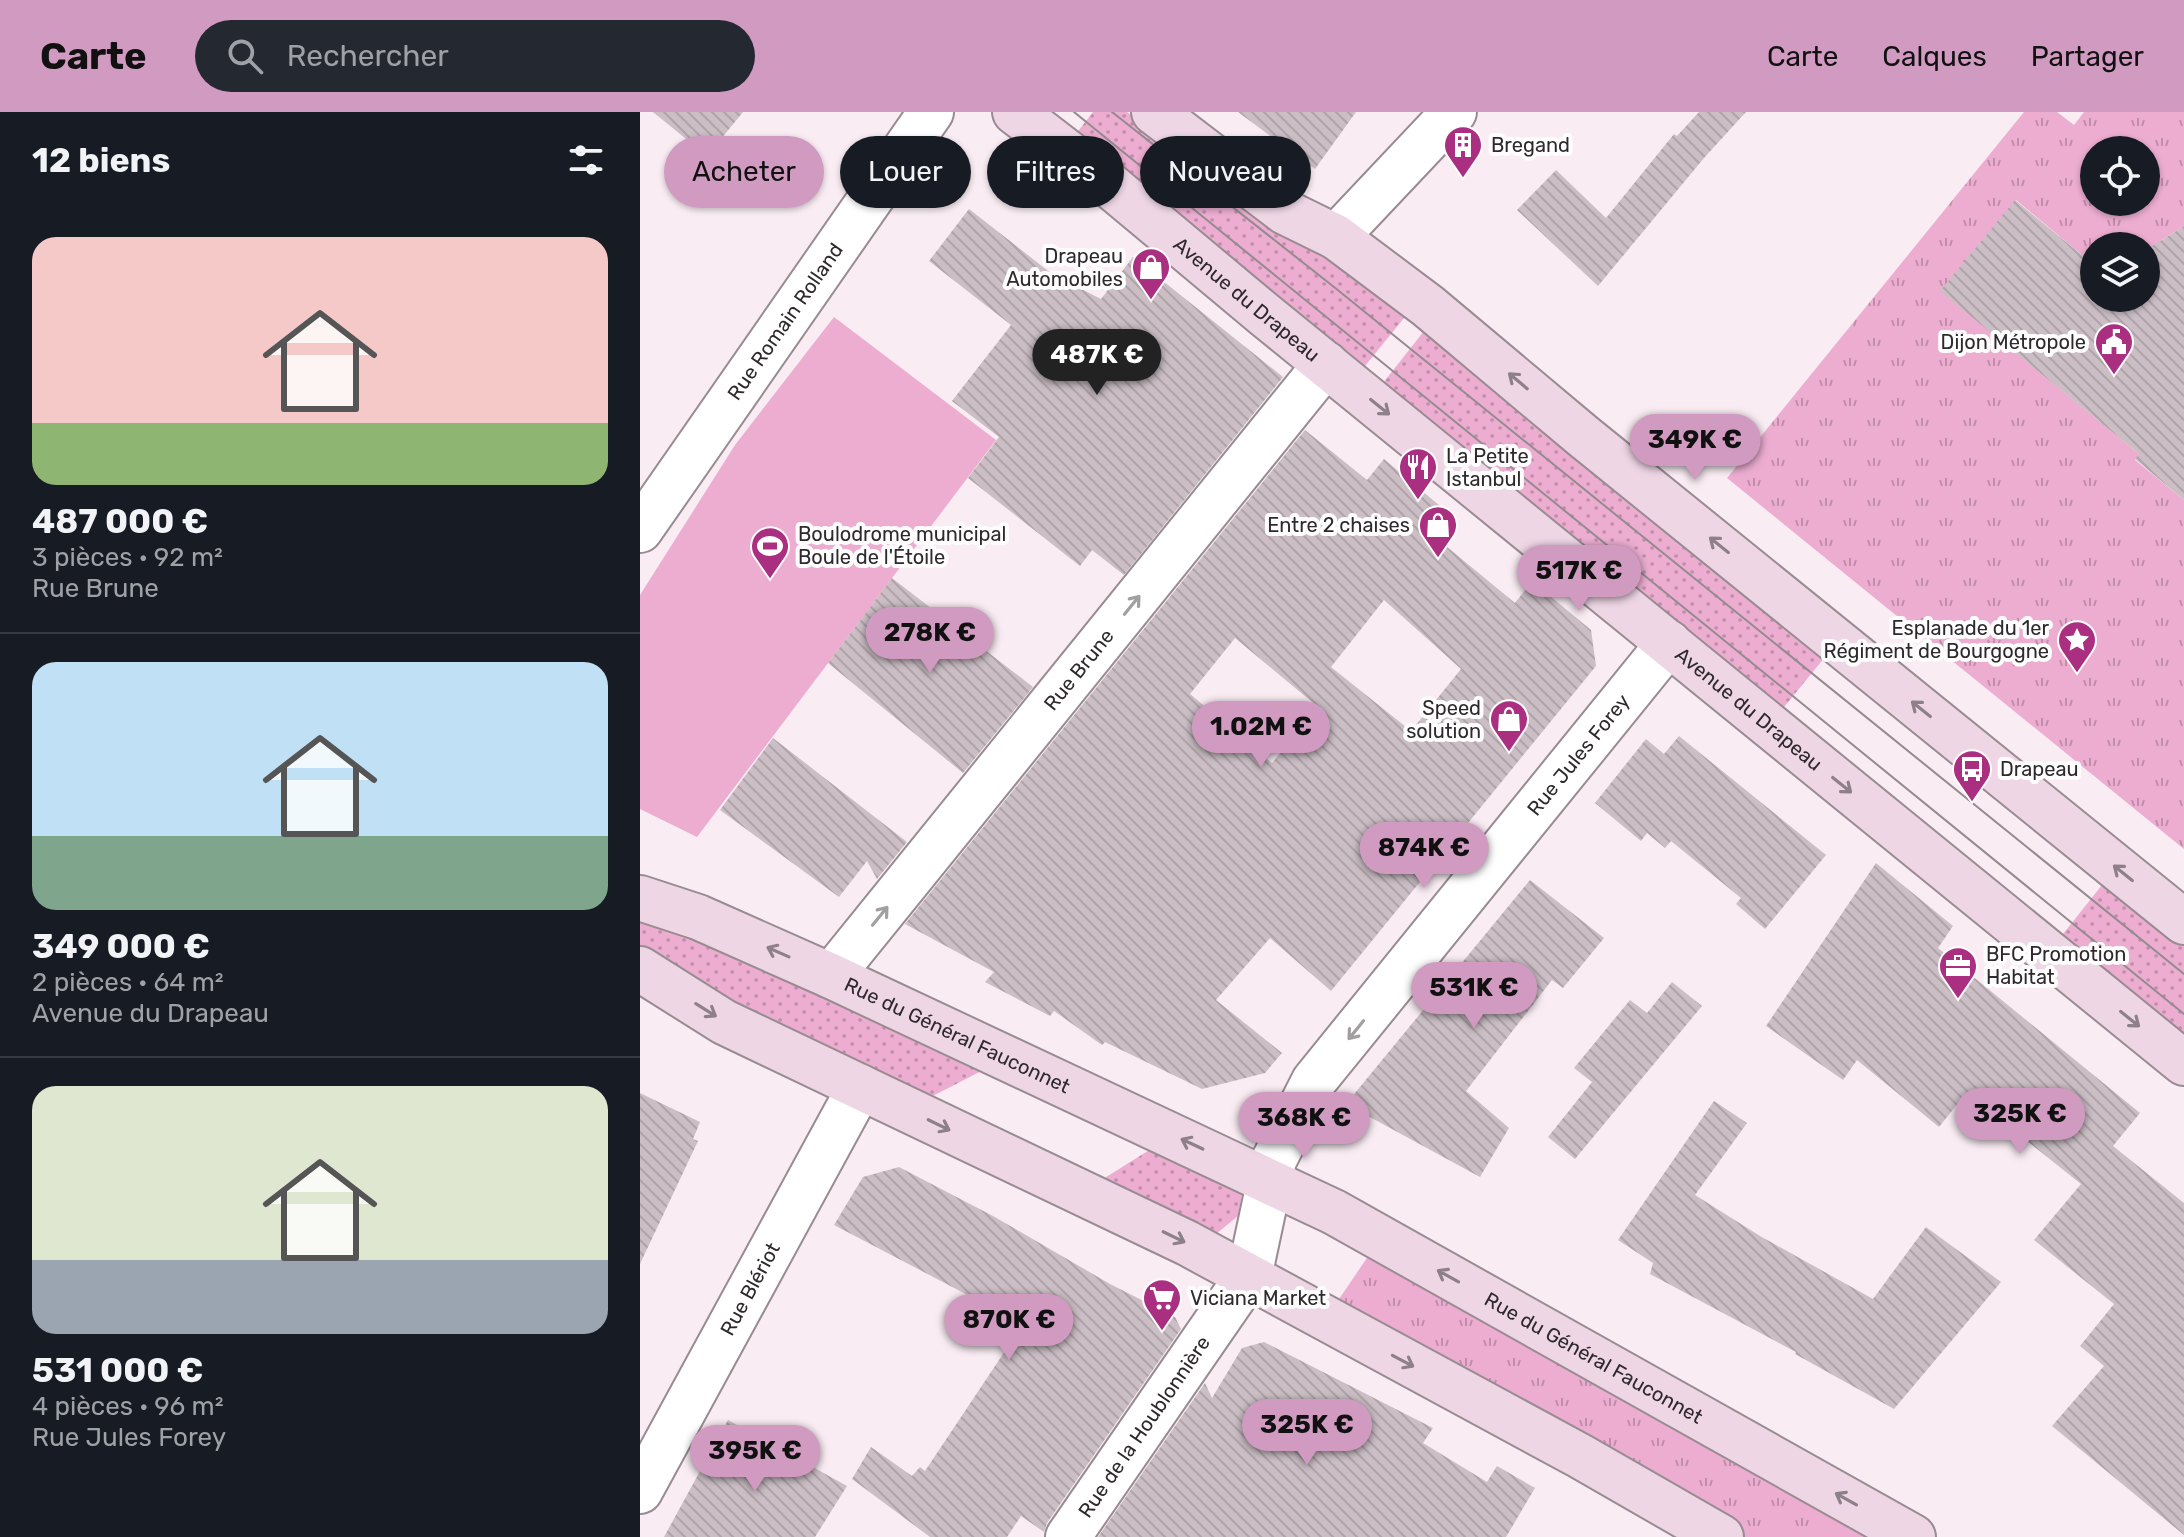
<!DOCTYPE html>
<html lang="fr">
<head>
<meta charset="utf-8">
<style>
  body { margin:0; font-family:Rubik,sans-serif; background:#242831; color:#f1f3f6; height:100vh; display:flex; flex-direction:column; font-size:30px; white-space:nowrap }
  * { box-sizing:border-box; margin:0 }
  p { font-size:26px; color:#9ea1a6 }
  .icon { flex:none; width:44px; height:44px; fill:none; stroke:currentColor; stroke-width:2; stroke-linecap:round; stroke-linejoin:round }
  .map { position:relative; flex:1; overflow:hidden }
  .panel { display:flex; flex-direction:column; background:#171b24; width:640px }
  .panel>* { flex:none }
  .hud { position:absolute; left:24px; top:24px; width:760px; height:72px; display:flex; gap:16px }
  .buttons { position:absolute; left:1440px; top:24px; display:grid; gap:16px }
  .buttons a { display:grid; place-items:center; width:80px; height:80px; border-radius:50%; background:#171b24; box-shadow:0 2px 6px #0004; font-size:40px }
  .price { position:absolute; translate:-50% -68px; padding:0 18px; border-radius:28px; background:#d19bc1; color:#111; font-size:26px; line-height:52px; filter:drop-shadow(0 2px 4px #0008) }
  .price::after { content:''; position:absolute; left:50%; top:48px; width:24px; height:18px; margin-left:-12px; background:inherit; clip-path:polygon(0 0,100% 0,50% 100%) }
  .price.selected { background:#222; color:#fff }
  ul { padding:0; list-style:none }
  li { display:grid; align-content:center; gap:16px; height:424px; padding:0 32px }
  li+li { border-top:2px solid #363941 }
  li span { display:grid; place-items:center; height:248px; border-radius:24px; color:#555 }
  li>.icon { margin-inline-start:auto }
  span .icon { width:144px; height:144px; fill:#fffc; stroke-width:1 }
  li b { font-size:34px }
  h2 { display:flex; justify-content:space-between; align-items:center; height:96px; padding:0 32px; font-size:34px }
  .chip { padding:0 28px; border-radius:36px; background:#171b24; box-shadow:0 2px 6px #0004; font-size:28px; line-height:72px }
  .chip.selected { background:#d19bc1; color:#111 }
  header { display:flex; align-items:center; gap:48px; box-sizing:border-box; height:112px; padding:0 40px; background:#d19bc1; color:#111 }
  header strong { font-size:38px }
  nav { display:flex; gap:44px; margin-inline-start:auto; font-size:28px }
  .search { width:560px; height:72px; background:#242831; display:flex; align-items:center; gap:20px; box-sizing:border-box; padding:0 28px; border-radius:44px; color:#9ea1a6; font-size:30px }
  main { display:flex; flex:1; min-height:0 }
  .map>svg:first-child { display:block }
</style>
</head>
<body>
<header>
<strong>Carte</strong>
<div class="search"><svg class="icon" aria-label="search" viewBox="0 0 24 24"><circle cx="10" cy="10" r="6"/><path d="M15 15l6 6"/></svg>Rechercher</div>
<nav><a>Carte</a><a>Calques</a><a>Partager</a></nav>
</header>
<main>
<section class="panel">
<h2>12 biens<svg class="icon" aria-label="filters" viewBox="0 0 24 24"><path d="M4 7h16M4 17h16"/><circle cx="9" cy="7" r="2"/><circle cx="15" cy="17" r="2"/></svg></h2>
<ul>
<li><span style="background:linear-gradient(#f6c9c9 75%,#8fb573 0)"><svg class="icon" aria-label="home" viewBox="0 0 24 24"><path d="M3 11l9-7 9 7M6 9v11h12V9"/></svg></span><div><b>487 000 €</b><p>3 pièces · 92 m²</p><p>Rue Brune</p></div></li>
<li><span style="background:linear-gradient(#bfe0f5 70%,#7fa58c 0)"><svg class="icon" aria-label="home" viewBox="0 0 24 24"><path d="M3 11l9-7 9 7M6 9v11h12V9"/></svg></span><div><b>349 000 €</b><p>2 pièces · 64 m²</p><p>Avenue du Drapeau</p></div></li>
<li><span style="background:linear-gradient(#dfe7d0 70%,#9aa5b1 0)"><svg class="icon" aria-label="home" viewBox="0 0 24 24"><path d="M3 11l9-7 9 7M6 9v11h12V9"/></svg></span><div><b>531 000 €</b><p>4 pièces · 96 m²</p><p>Rue Jules Forey</p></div></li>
</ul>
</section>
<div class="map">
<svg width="1544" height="1425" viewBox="0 0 1544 1425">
  <defs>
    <pattern id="grass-dots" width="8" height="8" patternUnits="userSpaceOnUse" patternTransform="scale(2)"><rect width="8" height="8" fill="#ecadd1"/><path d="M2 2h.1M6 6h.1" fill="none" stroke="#c08daa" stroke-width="1.8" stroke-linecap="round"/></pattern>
    <pattern id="park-tufts" width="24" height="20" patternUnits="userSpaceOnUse" patternTransform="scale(2)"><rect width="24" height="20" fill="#ecadd1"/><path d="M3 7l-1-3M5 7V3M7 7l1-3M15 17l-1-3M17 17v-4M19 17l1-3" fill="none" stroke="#c08daa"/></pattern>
    <pattern id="building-back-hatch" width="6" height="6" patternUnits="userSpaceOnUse" patternTransform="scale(2)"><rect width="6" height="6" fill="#cbbfc5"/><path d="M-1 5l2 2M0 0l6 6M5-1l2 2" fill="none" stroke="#afa4a9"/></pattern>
  </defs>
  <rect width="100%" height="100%" fill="#f9ecf3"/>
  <path fill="url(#grass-dots)" d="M453 0H487L638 117 709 155 769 200 720 260 433 22 439 18Z
    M788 214 1189 540 1140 600 739 276Z
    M1466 768 1544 828V928L1419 827Z
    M0 800 355 952 283 989 90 899 0 841Z
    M519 1032 594 1067 602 1082 598 1104 571 1126 455 1072Z"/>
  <path fill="url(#park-tufts)" fill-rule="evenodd" d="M1384 0H1417L1434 13 1444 0H1544V114L1520 129 1506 158V134H1454V153L1376 88 1301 179 1499 342 1495 348 1544 388V737L1087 366ZM1454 38H1506V90H1454Z
    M731 1140 1235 1425H1099L695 1193Z"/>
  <path fill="#ecadd1" d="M194 205 356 328 57 725 0 697V483L95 333Z"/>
  <path fill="url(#building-back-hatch)" fill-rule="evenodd" d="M13 0H103L67 44Z
    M598 0H716L675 57Z
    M1059 0H1106L1064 46 958 174 877 98 916 58 966 106 1034 22 1037 24Z
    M1375 88 1454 153V186H1506V138L1544 114V388L1495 347 1499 342 1300 179Z
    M329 97 412 162 461 187 493 145 643 265 484 463 452 438 440 454 328 366 359 325 312 289 371 213 289 149Z
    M665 318 727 368 744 347 812 404 795 425 875 491 892 469 951 518 956 554 691 879 630 826 576 888 642 941 625 961 562 977 465 930 462 933 414 899 410 904 345 870 354 860 265 812ZM744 488 821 557 771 619 691 555ZM595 526 678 595 632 651 550 582Z
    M252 466 393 575 323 661 188 551Z
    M1039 624 1186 743 1125 817 1096 792 1101 786 1031 729 1025 736 1007 721 1001 729 955 691 1006 627 1024 642Z
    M133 626 267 730 237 767 227 749 199 785 80 698Z
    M1236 751 1313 814 1298 836 1500 1001 1473 1034 1544 1091V1423L1412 1314 1464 1254 1440 1234 1474 1192 1394 1128 1441 1072 1362 1009 1355 1019 1319 990 1299 1015 1217 948 1203 968 1126 914Z
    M890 768 964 826 923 876 912 868 826 979 869 1016 840 1065 706 992Z
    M1032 870 1062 894 935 1047 908 1025 952 970 934 956 990 888 1007 901Z
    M0 981 60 1010 53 1027 58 1029 0 1152Z
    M1074 989 1107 1011 1055 1083 1120 1124 1233 1187 1286 1115 1361 1170 1254 1297 1155 1242 1156 1240 1010 1162 1013 1151 978 1128Z
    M259 1055 353 1104 470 1172 535 1205 541 1217 407 1411 404 1420 381 1404 367 1425H290L212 1367 231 1335 272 1364 280 1355 285 1359 383 1212 194 1113 223 1065Z
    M624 1230 793 1316 783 1331 847 1370 857 1354 895 1376 866 1425H458L565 1271 572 1286 602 1236Z
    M88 1308 207 1374 175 1425H24Z"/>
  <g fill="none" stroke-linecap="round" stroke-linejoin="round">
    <g stroke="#988c92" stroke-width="48">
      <g id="street">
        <path d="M696 125 814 0"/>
        <path id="s1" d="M0 418 291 0"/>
        <path id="s2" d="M191 864 686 252"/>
        <path id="s3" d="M0 1379 220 975"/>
        <path id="s4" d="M428 1425 597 1180 612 1151 634 1048 674 969 1029 531"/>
      </g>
    </g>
    <g stroke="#988c92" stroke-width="48">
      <g id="secondary">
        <path id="s5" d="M375 0 467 71 625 203 1544 951"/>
        <path d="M514 0 645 100 696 125 788 194 943 324 1544 810"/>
        <path id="s6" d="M0 786 58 805 191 864 694 1100 1273 1425"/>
        <path d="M0 857 84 910 547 1131 940 1344 1081 1425"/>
      </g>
    </g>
    <use href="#street" stroke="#fff" stroke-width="44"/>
    <use href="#secondary" stroke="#eed6e5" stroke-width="44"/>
    <path stroke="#948b90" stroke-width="2" d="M434 0 1544 902
      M472 0 694 175 1544 862"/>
  </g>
  <defs><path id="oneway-shaft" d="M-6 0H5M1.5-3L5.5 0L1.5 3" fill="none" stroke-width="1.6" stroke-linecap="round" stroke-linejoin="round" transform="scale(2)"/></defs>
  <g stroke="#8e8088">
    <use href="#oneway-shaft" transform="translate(878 269) rotate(-140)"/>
    <use href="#oneway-shaft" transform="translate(740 295) rotate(39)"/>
    <use href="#oneway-shaft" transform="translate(1079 433) rotate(-141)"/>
    <use href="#oneway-shaft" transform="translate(1281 597) rotate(-141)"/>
    <use href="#oneway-shaft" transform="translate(1202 673) rotate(39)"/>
    <use href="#oneway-shaft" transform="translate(1483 761) rotate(-141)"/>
    <use href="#oneway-shaft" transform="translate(138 840) rotate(-156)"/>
    <use href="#oneway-shaft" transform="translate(66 898) rotate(32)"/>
    <use href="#oneway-shaft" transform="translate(1490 907) rotate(39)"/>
    <use href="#oneway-shaft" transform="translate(299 1013) rotate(26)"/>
    <use href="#oneway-shaft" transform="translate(552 1032) rotate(-155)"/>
    <use href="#oneway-shaft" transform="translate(534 1125) rotate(26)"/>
    <use href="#oneway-shaft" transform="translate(808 1164) rotate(-151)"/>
    <use href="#oneway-shaft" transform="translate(763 1249) rotate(28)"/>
    <use href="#oneway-shaft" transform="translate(1206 1387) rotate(-151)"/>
  </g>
  <g stroke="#a19fa0">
    <use href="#oneway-shaft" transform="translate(492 493) rotate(-51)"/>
    <use href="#oneway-shaft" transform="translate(240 804) rotate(-51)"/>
    <use href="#oneway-shaft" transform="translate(716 918) rotate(129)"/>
  </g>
  <defs>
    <g id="building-pin" transform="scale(2)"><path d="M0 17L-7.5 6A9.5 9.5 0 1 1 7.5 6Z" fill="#aa2f81" stroke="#fdfdfd"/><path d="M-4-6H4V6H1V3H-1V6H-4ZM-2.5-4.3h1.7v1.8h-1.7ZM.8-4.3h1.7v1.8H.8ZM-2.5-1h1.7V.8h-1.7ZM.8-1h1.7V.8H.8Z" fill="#fff"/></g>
    <g id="shop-pin" transform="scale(2)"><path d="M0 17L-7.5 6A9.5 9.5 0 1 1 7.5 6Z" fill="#aa2f81" stroke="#fdfdfd"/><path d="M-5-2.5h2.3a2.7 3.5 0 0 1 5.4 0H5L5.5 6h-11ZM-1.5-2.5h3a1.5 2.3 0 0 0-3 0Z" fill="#fff"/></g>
    <g id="civic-pin" transform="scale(2)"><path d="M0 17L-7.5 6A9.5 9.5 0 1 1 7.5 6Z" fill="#aa2f81" stroke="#fdfdfd"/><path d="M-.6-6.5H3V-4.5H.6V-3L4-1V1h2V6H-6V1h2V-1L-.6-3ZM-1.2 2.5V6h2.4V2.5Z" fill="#fff"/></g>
    <g id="restaurant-pin" transform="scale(2)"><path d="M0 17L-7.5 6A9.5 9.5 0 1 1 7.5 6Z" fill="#aa2f81" stroke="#fdfdfd"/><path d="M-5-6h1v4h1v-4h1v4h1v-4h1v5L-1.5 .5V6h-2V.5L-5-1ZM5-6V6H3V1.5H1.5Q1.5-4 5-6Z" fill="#fff"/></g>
    <g id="stadium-pin" transform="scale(2)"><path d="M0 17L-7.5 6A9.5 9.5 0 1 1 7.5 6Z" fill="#aa2f81" stroke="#fdfdfd"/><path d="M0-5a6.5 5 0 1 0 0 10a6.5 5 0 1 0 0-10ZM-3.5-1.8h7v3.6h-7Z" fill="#fff"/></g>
    <g id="sight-pin" transform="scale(2)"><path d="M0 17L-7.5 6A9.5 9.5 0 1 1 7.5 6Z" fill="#aa2f81" stroke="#fdfdfd"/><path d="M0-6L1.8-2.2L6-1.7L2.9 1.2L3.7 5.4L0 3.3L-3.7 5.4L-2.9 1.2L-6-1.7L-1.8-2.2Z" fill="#fff"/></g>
    <g id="bus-pin" transform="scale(2)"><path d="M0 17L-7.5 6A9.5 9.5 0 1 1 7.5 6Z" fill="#aa2f81" stroke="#fdfdfd"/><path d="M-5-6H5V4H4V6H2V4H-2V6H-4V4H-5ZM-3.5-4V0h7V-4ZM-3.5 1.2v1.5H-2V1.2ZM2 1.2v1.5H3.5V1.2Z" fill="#fff"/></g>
    <g id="office-pin" transform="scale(2)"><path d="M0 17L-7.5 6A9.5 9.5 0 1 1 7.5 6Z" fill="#aa2f81" stroke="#fdfdfd"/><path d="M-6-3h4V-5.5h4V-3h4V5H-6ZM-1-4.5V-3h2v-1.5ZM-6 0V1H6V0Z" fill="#fff"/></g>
    <g id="supermarket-pin" transform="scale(2)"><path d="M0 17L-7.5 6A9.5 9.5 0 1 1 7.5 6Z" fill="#aa2f81" stroke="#fdfdfd"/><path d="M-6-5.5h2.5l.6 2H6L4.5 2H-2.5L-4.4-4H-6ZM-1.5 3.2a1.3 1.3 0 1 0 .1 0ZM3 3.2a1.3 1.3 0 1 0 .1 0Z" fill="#fff"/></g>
  </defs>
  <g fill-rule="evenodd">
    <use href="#building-pin" x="823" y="33"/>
    <use href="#shop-pin" x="511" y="155"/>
    <use href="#civic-pin" x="1474" y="230"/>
    <use href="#restaurant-pin" x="778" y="355"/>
    <use href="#shop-pin" x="798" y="413"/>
    <use href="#stadium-pin" x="130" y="434"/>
    <use href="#sight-pin" x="1437" y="528"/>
    <use href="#shop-pin" x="869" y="607"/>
    <use href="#bus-pin" x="1332" y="657"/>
    <use href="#office-pin" x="1318" y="854"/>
    <use href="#supermarket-pin" x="522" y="1186"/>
  </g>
  <g text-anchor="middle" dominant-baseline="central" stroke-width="8" stroke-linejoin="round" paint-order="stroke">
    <g font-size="20" fill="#2e292c" stroke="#fdfdfd" text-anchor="start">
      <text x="851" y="33">Bregand</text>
      <text x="483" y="144" text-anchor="end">Drapeau<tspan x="483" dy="23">Automobiles</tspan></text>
      <text x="1446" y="230" text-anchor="end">Dijon Métropole</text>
      <text x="806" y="344">La Petite<tspan x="806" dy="23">Istanbul</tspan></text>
      <text x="770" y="413" text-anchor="end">Entre 2 chaises</text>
      <text x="158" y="422">Boulodrome municipal<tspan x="158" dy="23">Boule de l'Étoile</tspan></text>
      <text x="1409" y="516" text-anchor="end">Esplanade du 1er<tspan x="1409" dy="23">Régiment de Bourgogne</tspan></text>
      <text x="841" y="596" text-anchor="end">Speed<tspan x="841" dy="23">solution</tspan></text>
      <text x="1360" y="657">Drapeau</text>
      <text x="1346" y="842">BFC Promotion<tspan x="1346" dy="23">Habitat</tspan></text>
      <text x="550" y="1186">Viciana Market</text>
    </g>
    <g font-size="20" fill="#2e292c" stroke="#fdfdfd">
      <text stroke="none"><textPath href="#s5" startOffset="298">Avenue du Drapeau</textPath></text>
      <text stroke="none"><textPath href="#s1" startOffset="254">Rue Romain Rolland</textPath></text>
      <text stroke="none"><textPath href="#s2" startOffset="394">Rue Brune</textPath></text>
      <text stroke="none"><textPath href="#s5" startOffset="946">Avenue du Drapeau</textPath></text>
      <text stroke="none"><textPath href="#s4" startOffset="944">Rue Jules Forey</textPath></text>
      <text stroke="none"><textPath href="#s6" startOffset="346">Rue du Général Fauconnet</textPath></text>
      <text stroke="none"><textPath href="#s3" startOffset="230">Rue Blériot</textPath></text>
      <text stroke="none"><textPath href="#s6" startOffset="1060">Rue du Général Fauconnet</textPath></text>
      <text stroke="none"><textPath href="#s4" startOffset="134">Rue de la Houblonnière</textPath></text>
    </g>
  </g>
</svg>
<div class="buttons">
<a><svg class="icon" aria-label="locate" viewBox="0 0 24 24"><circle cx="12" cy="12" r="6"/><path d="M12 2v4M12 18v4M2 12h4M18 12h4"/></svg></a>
<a><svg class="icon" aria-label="layers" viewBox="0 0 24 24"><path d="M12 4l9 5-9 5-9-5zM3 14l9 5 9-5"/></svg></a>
</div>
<b class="price selected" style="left:457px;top:285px">487K €</b>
<b class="price" style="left:1055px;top:370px">349K €</b>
<b class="price" style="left:939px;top:501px">517K €</b>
<b class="price" style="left:290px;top:563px">278K €</b>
<b class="price" style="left:621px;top:657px">1.02M €</b>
<b class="price" style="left:784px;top:778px">874K €</b>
<b class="price" style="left:834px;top:918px">531K €</b>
<b class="price" style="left:1380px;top:1044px">325K €</b>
<b class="price" style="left:664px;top:1048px">368K €</b>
<b class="price" style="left:369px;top:1250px">870K €</b>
<b class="price" style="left:667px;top:1355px">325K €</b>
<b class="price" style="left:115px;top:1381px">395K €</b>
<div class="hud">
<a class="chip selected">Acheter</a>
<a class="chip">Louer</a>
<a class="chip">Filtres</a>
<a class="chip">Nouveau</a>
</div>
</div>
</main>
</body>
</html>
